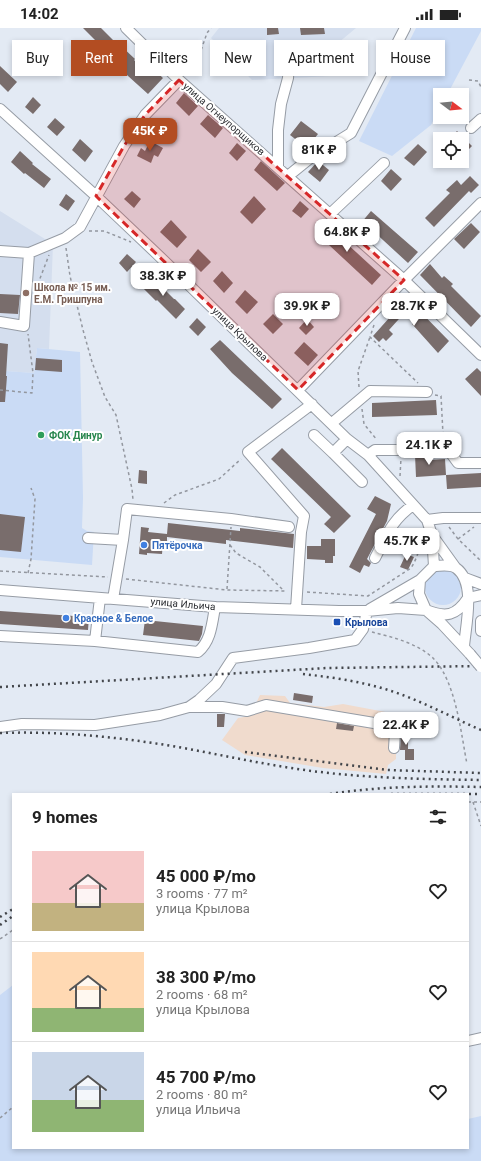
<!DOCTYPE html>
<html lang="en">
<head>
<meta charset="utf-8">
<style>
  body { margin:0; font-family:Roboto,sans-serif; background:#f2f2f2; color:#222; height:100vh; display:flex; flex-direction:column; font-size:15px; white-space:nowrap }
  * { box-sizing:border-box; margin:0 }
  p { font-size:13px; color:#767676 }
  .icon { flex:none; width:22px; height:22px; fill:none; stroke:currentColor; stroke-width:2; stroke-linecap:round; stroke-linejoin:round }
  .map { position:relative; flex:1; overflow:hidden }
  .panel { position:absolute; left:12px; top:765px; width:457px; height:356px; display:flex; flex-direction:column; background:#fff; border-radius:0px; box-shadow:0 2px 6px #0003 }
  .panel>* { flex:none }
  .hud { position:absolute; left:12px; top:12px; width:457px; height:36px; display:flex; gap:8px }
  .needle { width:26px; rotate:106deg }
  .fabs { position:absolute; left:433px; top:60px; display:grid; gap:8px }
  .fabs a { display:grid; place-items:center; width:36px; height:36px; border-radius:0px; background:#fff; box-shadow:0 2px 6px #0003; font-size:20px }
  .price { position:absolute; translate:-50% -34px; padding:0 9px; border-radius:8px; background:#fff; color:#222; font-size:13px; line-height:26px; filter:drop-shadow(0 1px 2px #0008) }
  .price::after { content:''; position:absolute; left:50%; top:24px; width:12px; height:9px; margin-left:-6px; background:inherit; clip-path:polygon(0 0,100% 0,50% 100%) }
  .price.current { background:#b34d22; color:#fff }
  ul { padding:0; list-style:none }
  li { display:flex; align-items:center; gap:12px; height:100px; padding:0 20px }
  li+li { border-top:1px solid #e0e0e0 }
  li span { display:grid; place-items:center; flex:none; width:112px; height:80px; border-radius:0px; color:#555 }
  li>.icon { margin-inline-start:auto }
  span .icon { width:48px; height:48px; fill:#fffc; stroke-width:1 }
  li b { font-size:17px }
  h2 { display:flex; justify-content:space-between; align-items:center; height:48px; padding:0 20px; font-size:17px }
  .tag { padding:0 14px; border-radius:0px; background:#fff; box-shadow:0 2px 6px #0003; font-size:14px; line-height:36px }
  .tag.current { background:#b34d22; color:#fff }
  .status { display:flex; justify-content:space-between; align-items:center; height:28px; padding:0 20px; background:#fff; direction:ltr }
  .status svg { height:11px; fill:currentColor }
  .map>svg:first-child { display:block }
</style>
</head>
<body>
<div class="status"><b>14:02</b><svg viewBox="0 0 49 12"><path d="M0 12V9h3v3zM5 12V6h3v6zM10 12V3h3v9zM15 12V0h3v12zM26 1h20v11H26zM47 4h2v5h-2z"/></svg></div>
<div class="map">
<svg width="481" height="1133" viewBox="0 0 481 1133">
  <rect width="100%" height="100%" fill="#e3eaf4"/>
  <path fill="#f0dbcd" d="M260 667 285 668 290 675 324 679 343 676 396 686V731L388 737 386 746 323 740 245 727 222 712 238 690 250 688Z"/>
  <path fill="#d4deee" d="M219 0H356L332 20 331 48 252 52 211 10Z
    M0 183 53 216 49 321 37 320 34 345 6 343 8 316 0 315Z"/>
  <path fill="#cadbf5" d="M416 0H481V3L447 67H440V79L431 97 392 128 359 113Z
    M0 315 8 316 6 343 34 345 37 320 80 324 83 470 82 500 87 503 94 504 92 537 0 529Z
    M425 559a18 18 0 1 1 36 0a18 18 0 1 1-36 0Z
    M13 957V1120H468V1091L481 1088V1133H0V967Z"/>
  <path fill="#796d6c" d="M83 0H101L118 17 119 16 135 31 134 32 145 44 151 39 163 50 148 66 107 29 109 26Z
    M267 0H278L279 6 267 7Z
    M300 0H324L325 6 301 7Z
    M0 38 17 54 8 64 0 56Z
    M184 65 198 78 189 88 176 75Z
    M33 69 41 77 33 86 25 79Z
    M208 87 223 100 215 110 200 96Z
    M55 90 65 99 57 108 47 99Z
    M301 93 318 106 307 120 290 107Z
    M457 103 472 118 462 128V111H449Z
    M80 111 93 123 85 134 72 122Z
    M150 113 163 120 158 129 154 127 151 135 137 128 141 120 145 123Z
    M237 115 246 123 237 133 229 125Z
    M418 116 427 124 414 138 404 130Z
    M20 123 33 135 32 136 51 151 44 160 25 145 24 146 11 134Z
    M261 133 285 155 277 163 254 142Z
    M318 133 329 142 320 154 308 144Z
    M391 141 402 151 391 163 381 153Z
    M470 148 479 157 471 165 469 163 434 199 425 190 450 165 446 162 457 152 461 157Z
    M132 163 141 171 134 180 124 171Z
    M66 166 75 173 68 183 59 177Z
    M254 168 266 181 252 196 240 184Z
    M300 173 309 181 301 190 292 183Z
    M371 183 418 224 408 235 371 201 369 202 361 195Z
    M171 192 187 209 177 220 160 204Z
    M325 193 338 206 340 204 347 210 344 213 381 247 372 257 315 204Z
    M471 195 480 204 464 221 454 211Z
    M198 221 211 234 201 244 189 232Z
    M127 226 136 234 127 244 119 235Z
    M430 236 442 250 444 248 453 256 451 258 481 288 471 299 420 247Z
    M222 243 233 255 224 265 213 253Z
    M151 248 174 271H175L185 281 176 291 157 272 156 273 141 258Z
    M245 262 258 274 247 286 235 274Z
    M0 266 20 267 18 286 0 285Z
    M407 270 449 313 438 325 412 296 416 291 407 282 389 302 393 306 386 313 383 310 379 314 373 308Z
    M273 286 283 296 273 306 263 296Z
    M197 290 206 299 198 308 189 299Z
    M307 291 314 299 306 307 299 300Z
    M220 312 282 371 272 381 232 345 210 321Z
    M304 314 318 327 308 338 294 325Z
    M0 315 8 316 6 348H7L5 374H0Z
    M36 330 62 332V344L35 342Z
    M477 340 481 344V368L465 351Z
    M436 372 437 387 372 389V375Z
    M282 420 351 488 334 505 324 496 331 489 271 431Z
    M418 426H429L430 432 445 431 446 447 416 449 415 427Z
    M139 442 147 443V456L138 455Z
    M481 445V459L447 461 446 447Z
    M375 468 391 476 387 493 367 531 371 535 369 539 364 537 360 545 349 539 376 486 367 481Z
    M0 486 25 489 21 524 0 522Z
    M168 495 240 503V500L294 506 293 520 226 512V516L167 509V514H163L162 526 147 525V527L139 526 141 499 149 500 148 504 167 506Z
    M321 511H335V528H333V535H325V532L307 531V518H321Z
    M406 526 414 529 408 542 400 539Z
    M0 583 89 589 88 602 0 596Z
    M145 592 203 598 202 606 199 613 143 607Z
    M294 665 313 668 312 675 293 672Z
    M217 686H225L224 699H217Z
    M337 695 354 698 353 703 336 701Z
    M408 701V721H414V732H405V722H400L401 702Z"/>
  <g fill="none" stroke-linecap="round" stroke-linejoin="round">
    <g stroke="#969ca5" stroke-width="12">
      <path id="minor" d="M126 0 179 52 404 252 481 327
        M0 81 96 168 156 225 347 411 368 427 427 492 432 507 434 538
        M471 100 481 91
        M278 138V102L281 76 288 50 290 20
        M288 148 309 131 351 105 405 0
        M330 186 384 135
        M0 223 29 225 65 210 80 199 124 118 145 87 179 52
        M0 294 24 298 29 225
        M298 362 404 252 481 175
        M332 395 370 363 427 364
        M314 407 333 425
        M347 411 333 425 362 454
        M368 427 375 422H401L444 416 458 435H481
        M427 492 443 490H481
        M432 507 455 539
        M88 510 123 512
        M375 530C387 507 391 493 413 477
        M465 550 481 556
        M420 552 419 566 426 582C446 590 456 588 468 570
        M0 562 215 579 339 583H367L398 580 426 582 442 596 470 626
        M468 570 481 567
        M113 571 123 512 127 481 231 491 289 499
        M296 581 301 504 304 488 248 424 312 376
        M370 581 420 552 434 538C441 538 450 536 456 540 476 554 466 596 464 618
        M481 593V603
        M0 608 95 613 198 624C211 613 212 596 215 579
        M95 613 100 570
        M189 679H222L247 683 266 677 374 695 395 704 394 720
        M0 699 22 696 95 697 160 687 189 679 199 672 216 656 233 630 309 620 355 612 363 601 367 583
        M468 1013 481 1010"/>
    </g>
    <path stroke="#93979f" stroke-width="1.5" stroke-dasharray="3 3" stroke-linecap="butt" d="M184 46 199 28 207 5 211 0
      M469 52 478 53 481 59
      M89 203H104L131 214
      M66 220 70 248 83 302 92 334 105 369 116 387 132 461 133 472
      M36 268 39 253 49 227
      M374 297 370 309 418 355
      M359 359 358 343 370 309
      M0 362 32 365 33 345 28 306
      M435 367 441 368 443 406
      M362 381 364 396 377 412
      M400 448 401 430
      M164 475 175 467 219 451 241 431
      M449 499 458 511 481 533
      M458 511 474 499
      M230 517 236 525 260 539 284 563
      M0 543 108 549
      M28 545 31 531 35 471 31 460
      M126 551 227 562 287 563
      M227 561 231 499
      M307 564 368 568 411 540C418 529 421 517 421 504
      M372 604C392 609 417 615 433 630 456 653 461 706 467 736
      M468 774H481
      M473 774 481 798
      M0 911 13 902
      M0 1090 13 1079"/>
    <use href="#minor" stroke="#fff" stroke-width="10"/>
    <path stroke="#43464b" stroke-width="2.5" stroke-dasharray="2 4" stroke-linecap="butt" d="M303 646C330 649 358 653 385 661 418 671 449 688 481 702
      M0 659 327 640 481 638
      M0 705C60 703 119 709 178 719 216 726 253 734 291 740 354 750 417 751 481 752
      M245 724 387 742 481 745
      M330 766C381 758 430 758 481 759
      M391 766H481
      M0 889 13 881
      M0 897 13 888"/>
    <g stroke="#969ca5" stroke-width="12" stroke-linecap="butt">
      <path id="minor-bridge" d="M470 626 481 639"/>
    </g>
    <use href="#minor-bridge" stroke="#fff" stroke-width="10"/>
  </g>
  <path fill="#d62828" fill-opacity="0.2" stroke="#d62828" stroke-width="3" stroke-dasharray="8 5" stroke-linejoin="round" d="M179 52 404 252 298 362 96 168 124 118 145 87Z"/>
  <circle fill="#8d6e63" stroke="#fff" stroke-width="1.5" cx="26" cy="265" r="4"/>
  <circle fill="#2e9e5b" stroke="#fff" stroke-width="1.5" cx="41" cy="407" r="4"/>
  <g fill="#3f7fe0" stroke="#fff" stroke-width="1.5">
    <circle cx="144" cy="517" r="4"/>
    <circle cx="66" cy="590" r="4"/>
  </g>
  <rect fill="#1a4fb4" stroke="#fff" stroke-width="1.5" x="333" y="590" width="8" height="8" rx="2"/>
  <g text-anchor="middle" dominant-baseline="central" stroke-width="4" stroke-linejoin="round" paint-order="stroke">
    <g font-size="10" fill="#2d2f33" stroke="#fff">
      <text transform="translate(224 91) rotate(41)">улица Огнеупорщиков</text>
      <text transform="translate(240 306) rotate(44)">улица Крылова</text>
      <text transform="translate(183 576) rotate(5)">улица Ильича</text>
    </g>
    <g font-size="10" font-weight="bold" fill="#785e54" stroke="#fff" text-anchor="start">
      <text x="34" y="259">Школа № 15 им.<tspan x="34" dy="12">Е.М. Гришпуна</tspan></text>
    </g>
    <g font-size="10" font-weight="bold" fill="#27864d" stroke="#fff" text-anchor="start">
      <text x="49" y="407">ФОК Динур</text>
    </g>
    <g font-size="10" font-weight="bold" fill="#366cbe" stroke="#fff" text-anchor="start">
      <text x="152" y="517">Пятёрочка</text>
      <text x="74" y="590">Красное &amp; Белое</text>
    </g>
    <g font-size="10" font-weight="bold" fill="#164399" stroke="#fff" text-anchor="start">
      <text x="345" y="594">Крылова</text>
    </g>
  </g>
</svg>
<div class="fabs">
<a><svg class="needle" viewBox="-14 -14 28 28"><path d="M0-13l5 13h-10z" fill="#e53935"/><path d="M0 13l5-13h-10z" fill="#767676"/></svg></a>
<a><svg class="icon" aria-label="locate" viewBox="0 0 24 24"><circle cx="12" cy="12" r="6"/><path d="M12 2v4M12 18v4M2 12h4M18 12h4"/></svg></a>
</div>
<b class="price current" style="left:150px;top:124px">45K ₽</b>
<b class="price" style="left:319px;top:143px">81K ₽</b>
<b class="price" style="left:347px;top:225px">64.8K ₽</b>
<b class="price" style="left:163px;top:269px">38.3K ₽</b>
<b class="price" style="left:307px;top:299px">39.9K ₽</b>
<b class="price" style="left:414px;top:299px">28.7K ₽</b>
<b class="price" style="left:429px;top:438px">24.1K ₽</b>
<b class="price" style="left:407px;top:534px">45.7K ₽</b>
<b class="price" style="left:406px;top:718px">22.4K ₽</b>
<div class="hud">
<a class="tag">Buy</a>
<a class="tag current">Rent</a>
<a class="tag">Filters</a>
<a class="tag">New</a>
<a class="tag">Apartment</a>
<a class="tag">House</a>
</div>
<section class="panel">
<h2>9 homes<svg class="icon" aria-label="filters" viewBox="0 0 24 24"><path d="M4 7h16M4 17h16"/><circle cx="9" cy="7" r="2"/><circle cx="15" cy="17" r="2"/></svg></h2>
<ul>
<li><span style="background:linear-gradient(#f6c9c9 65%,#c2b280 0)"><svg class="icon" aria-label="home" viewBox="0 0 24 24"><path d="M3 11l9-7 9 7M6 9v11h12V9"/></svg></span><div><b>45 000 ₽/mo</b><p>3 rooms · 77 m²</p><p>улица Крылова</p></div><svg class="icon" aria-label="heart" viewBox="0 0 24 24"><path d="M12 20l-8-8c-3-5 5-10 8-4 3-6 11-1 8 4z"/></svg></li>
<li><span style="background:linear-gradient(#ffd9b3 70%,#8fb573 0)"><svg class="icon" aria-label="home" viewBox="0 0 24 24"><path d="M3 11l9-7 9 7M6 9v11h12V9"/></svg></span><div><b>38 300 ₽/mo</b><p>2 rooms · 68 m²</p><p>улица Крылова</p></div><svg class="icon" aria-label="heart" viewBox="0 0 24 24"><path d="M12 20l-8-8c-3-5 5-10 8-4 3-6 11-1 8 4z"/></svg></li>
<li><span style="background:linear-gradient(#c9d6e8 60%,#8fb573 0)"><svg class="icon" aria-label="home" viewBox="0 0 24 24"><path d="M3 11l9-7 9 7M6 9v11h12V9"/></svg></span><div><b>45 700 ₽/mo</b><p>2 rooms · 80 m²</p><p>улица Ильича</p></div><svg class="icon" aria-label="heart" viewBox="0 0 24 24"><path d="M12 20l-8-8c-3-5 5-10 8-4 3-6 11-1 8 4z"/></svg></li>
</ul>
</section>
</div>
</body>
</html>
